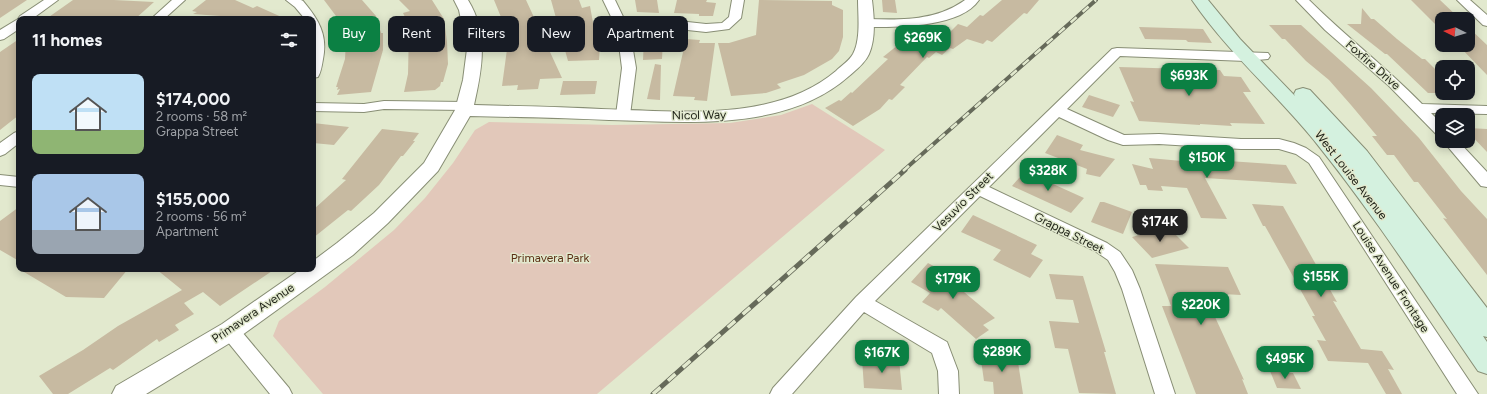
<!DOCTYPE html>
<html lang="en">
<head>
<meta charset="utf-8">
<style>
  body { margin:0; font-family:Figtree,sans-serif; background:#20242c; color:#f1f3f6; height:100vh; display:flex; flex-direction:column; font-size:15px; white-space:nowrap }
  * { box-sizing:border-box; margin:0 }
  p { font-size:13px; color:#9ea1a6 }
  .icon { flex:none; width:22px; height:22px; fill:none; stroke:currentColor; stroke-width:2; stroke-linecap:round; stroke-linejoin:round }
  .map { position:relative; flex:1; overflow:hidden }
  .sheet { position:absolute; left:16px; top:16px; width:300px; height:256px; display:flex; flex-direction:column; background:#171b24; border-radius:8px; box-shadow:0 2px 10px #0003 }
  .sheet>* { flex:none }
  .hud { position:absolute; left:328px; top:16px; width:380px; height:36px; display:flex; gap:8px }
  .needle { width:26px; rotate:275deg }
  .tools { position:absolute; left:1435px; top:12px; display:grid; gap:8px }
  .tools a { display:grid; place-items:center; width:40px; height:40px; border-radius:8px; background:#171b24; box-shadow:0 2px 10px #0003; font-size:20px }
  .price { position:absolute; translate:-50% -34px; padding:0 9px; border-radius:8px; background:#0b8043; color:#fff; font-size:13px; line-height:26px; filter:drop-shadow(0 1px 2px #0008) }
  .price::after { content:''; position:absolute; left:50%; top:24px; width:12px; height:9px; margin-left:-6px; background:inherit; clip-path:polygon(0 0,100% 0,50% 100%) }
  .price.selected { background:#222; color:#fff }
  ul { padding:0; list-style:none }
  li { display:flex; align-items:center; gap:12px; height:100px; padding:0 16px }
  li span { display:grid; place-items:center; flex:none; width:112px; height:80px; border-radius:8px; color:#555 }
  li>.icon { margin-inline-start:auto }
  span .icon { width:48px; height:48px; fill:#fffc; stroke-width:1 }
  li b { font-size:17px }
  h2 { display:flex; justify-content:space-between; align-items:center; height:48px; padding:0 16px; font-size:17px }
  .tag { padding:0 14px; border-radius:8px; background:#171b24; box-shadow:0 2px 10px #0003; font-size:14px; line-height:36px }
  .tag.selected { background:#0b8043; color:#fff }
  .map>svg:first-child { display:block }
</style>
</head>
<body>
<div class="map">
<svg width="1487" height="394" viewBox="0 0 1487 394">
  <rect width="100%" height="100%" fill="#e2e9ce"/>
  <path fill="#e2c8ba" d="M812 104 885 150 597 394H323L273 336 279 321 325 287 394 230 425 198 453 163 475 130 489 122 612 125 730 123 781 115Z"/>
  <path fill="#c7baa1" d="M0 0H27L0 18Z
    M73 0H114L154 2 135 19H46Z
    M206 0H235L253 8 257 6 286 19H230L234 17 193 14 197 12 192 11Z
    M324 0H362L376 16 381 33H383V50L371 92 337 95 340 89 337 90 338 87H336L345 59 346 41 342 24Z
    M399 0H432L444 19 447 42 448 64 443 82H441L440 86 435 90 404 92 408 74 409 29H411L403 13 410 11Z
    M494 0H526L562 78 540 79 538 89 517 90 518 85 502 86 508 42H504L505 27Z
    M551 0H579L582 8 590 6 597 45H600L599 60 568 61Z
    M635 0H657L659 13 637 12Z
    M677 0H707L706 2 716 3 713 16H699V14L674 13Z
    M759 0 832 1V5L843 10V37L839 51 832 59 804 75 777 84 781 88 766 93 731 96 718 43H729L756 35Z
    M882 0H895L897 13 883 12Z
    M1002 0H1039L1027 14 1024 13 992 42 987 40 983 44 967 39 953 49 950 48 942 55 936 52 929 58 927 57 900 85 905 87 892 100 889 99 880 109 853 126 825 108 839 100 841 101 851 92 852 93 888 59 883 57 908 37 918 41 930 32 935 35 940 31 948 34 958 24 967 27 980 15 983 16Z
    M1411 0H1440L1460 19H1442V31Z
    M1362 8 1371 19H1374L1397 39 1422 59H1425L1442 76V93H1428L1387 54H1385L1347 24H1361Z
    M1269 25H1301L1371 88 1419 138 1461 191 1487 219V275L1443 218 1447 219 1418 182H1414L1394 155H1387L1372 136H1377L1351 105 1329 80 1306 61 1285 39H1282Z
    M1139 27 1203 29 1212 43 1188 42 1186 40 1145 39Z
    M1468 27 1487 45V75L1458 45H1468Z
    M19 39V115L0 130V52Z
    M644 39H663L662 59 643 60Z
    M686 39 700 40 699 43H715L707 101 694 100 695 97 673 96Z
    M655 64 661 65 660 100 647 99Z
    M1119 67 1220 70 1224 76 1241 77 1251 92H1243L1265 124 1230 123 1232 126 1200 124V125L1139 121 1130 101 1134 102Z
    M563 81H597L595 94 560 95Z
    M1443 93H1460L1466 98H1448Z
    M1089 95 1120 105 1113 117 1082 107Z
    M313 123 349 127 334 145 313 143Z
    M1468 128 1487 129V152L1468 132Z
    M382 129 419 133 413 141H415L403 156H401L379 185 351 211 348 210 313 238V210L346 180 342 179Z
    M1057 135 1083 145 1080 150 1115 159 1100 177 1086 174 1087 169 1045 153Z
    M1149 158 1182 161 1214 160 1286 165 1297 184 1205 178 1227 219 1201 218 1187 188 1161 186 1163 191 1148 190 1146 185H1140L1132 164 1153 169Z
    M1025 171 1042 179 1084 198 1071 213 1012 186Z
    M1100 202H1104L1132 212 1123 234 1091 222Z
    M1252 204 1283 206 1337 302 1333 301 1361 349 1382 351 1394 370 1388 369 1402 394H1386L1368 363 1328 361 1317 340 1326 341 1312 316H1315L1265 226H1263Z
    M19 207V261L0 250V221Z
    M973 215 1037 245 1031 254 1043 260 1030 278 993 260 1001 250 961 232Z
    M1168 227 1189 248 1152 258 1132 237Z
    M928 263 963 282 958 287 995 318 983 325 989 330 976 339 941 308 938 311 922 302 930 293 911 282Z
    M1155 264 1228 267 1241 295 1204 293 1244 380 1242 379 1248 394H1196L1162 306H1171Z
    M19 269H128L104 298 66 297Z
    M156 269H275L220 306 203 292 184 303 194 314 175 325 179 330 159 342 157 339 113 370 110 368 68 394H53L39 376 83 350 118 326 182 290Z
    M1049 274 1083 276 1106 352H1104L1116 394 1079 393 1068 349 1055 348 1049 321 1079 323 1073 300 1056 299Z
    M980 353 1017 356 1023 394H994L993 382 984 381Z
    M862 358 899 359 902 390 864 388Z
    M1270 371 1293 373 1301 389 1277 388Z"/>
  <g fill="none" stroke-linecap="round" stroke-linejoin="round">
    <g stroke="#888e75" stroke-width="2">
      <path id="minor" d="M44 0H58L32 19H19V29L4 39 0 40V30L18 19 20 16Z
        M172 0H185L164 19H151Z
        M286 0H301L303 1C318 19 328 34 323 59 322 65 321 72 318 77L313 78V19H305L295 7Z
        M603 0H615L627 25 669 20 706 24 722 23 729 17 732 0H744L741 18 729 29 706 32 669 28 630 32 636 68 630 115 628 118 623 119 618 118 616 115 622 68 617 29Z
        M965 0H979C960 28 897 27 867 27L863 26 861 23 863 20 867 19C902 20 936 21 965 0Z
        M1296 0H1309C1345 36 1386 67 1422 104L1487 106V114L1431 113 1442 124V137L1437 135 1389 86 1325 30Z
        M1457 0H1470L1487 15V26L1483 25Z
        M1117 48 1268 53 1270 56 1268 59 1246 61 1120 56 1067 109 1124 135 1159 134 1241 139H1279L1294 143 1306 148 1319 157 1478 394H1457L1309 163 1296 154 1279 149H1241L1159 144 1123 145 1108 140 1059 117 989 187 1107 243 1120 252 1132 270 1140 289 1175 394H1155L1122 289 1115 272 1108 260 1095 251 980 196 875 301 947 342 958 371 959 394H939L938 371 932 353 864 312 792 394H770L773 388 856 297 1112 49Z
        M384 101 465 102 470 103 472 106 470 109 465 110 384 109 364 112 313 111V103L364 104Z
        M19 131V143L5 154 0 156V143L14 133Z
        M1443 141H1458L1487 172V187L1481 186Z
        M0 175 19 177V187L0 185Z
        M230 323 237 326 289 388 292 394H270L223 336 221 331 223 326Z"/>
    </g>
    <g stroke="#888e75" stroke-width="2">
      <path id="tertiary" d="M454 0H468C489 34 482 69 474 105 516 106 559 107 601 109 676 111 775 123 836 71 841 66 849 61 853 54 861 39 858 16 858 0H872C874 17 876 38 869 54 865 63 856 70 849 76 786 132 687 122 609 120 562 118 516 117 470 116L438 171 388 223 353 255 238 338 146 394H112L116 386 222 324 301 269H313V261L337 243 374 213 424 163 455 110 463 80 467 49 459 10Z"/>
    </g>
    <g stroke="#888e75" stroke-width="2">
      <path id="secondary" d="M1192 0H1208L1240 39 1295 96 1294 94 1296 90 1303 88 1310 90 1367 151 1487 308V337L1483 336 1487 342V374L1478 371C1425 294 1375 216 1317 144 1277 94 1228 53 1192 0Z"/>
    </g>
    <use href="#minor" fill="#fff" fill-rule="evenodd"/>
    <use href="#tertiary" fill="#fff" fill-rule="evenodd"/>
    <use href="#secondary" fill="#d4f1df" fill-rule="evenodd"/>
    <g stroke="#666a5a" stroke-width="4">
      <path id="rail-far1" d="M903 171 1096 0"/>
    </g>
    <g stroke="#666a5a" stroke-width="5">
      <path id="rail" d="M653 394 905 170"/>
    </g>
    <use href="#rail-far1" stroke="#e2e9ce" stroke-width="2.5" stroke-dasharray="8" stroke-linecap="butt"/>
    <use href="#rail" stroke="#e2e9ce" stroke-width="3.5" stroke-dasharray="10" stroke-linecap="butt"/>
  </g>
  <g text-anchor="middle" dominant-baseline="central" stroke-width="3" stroke-linejoin="round" paint-order="stroke">
    <g font-size="12" fill="#1e2117" stroke="#e2e9ce">
      <text transform="translate(1373 65) rotate(41)">Foxfire Drive</text>
      <text transform="translate(699 115) rotate(-1)">Nicol Way</text>
      <text transform="translate(1351 175) rotate(52)">West Louise Avenue</text>
      <text transform="translate(963 202) rotate(-45)">Vesuvio Street</text>
      <text transform="translate(1069 233) rotate(27)">Grappa Street</text>
      <text transform="translate(1391 277) rotate(57)">Louise Avenue Frontage</text>
      <text transform="translate(253 313) rotate(-34)">Primavera Avenue</text>
    </g>
    <g font-size="12" fill="#5b2f14" stroke="#e2e9ce">
      <text x="550" y="258">Primavera Park</text>
    </g>
  </g>
</svg>
<div class="tools">
<a><svg class="needle" viewBox="-14 -14 28 28"><path d="M0-13l5 13h-10z" fill="#e53935"/><path d="M0 13l5-13h-10z" fill="#9ea1a6"/></svg></a>
<a><svg class="icon" aria-label="locate" viewBox="0 0 24 24"><circle cx="12" cy="12" r="6"/><path d="M12 2v4M12 18v4M2 12h4M18 12h4"/></svg></a>
<a><svg class="icon" aria-label="layers" viewBox="0 0 24 24"><path d="M12 4l9 5-9 5-9-5zM3 14l9 5 9-5"/></svg></a>
</div>
<b class="price" style="left:923px;top:59px">$269K</b>
<b class="price" style="left:1189px;top:97px">$693K</b>
<b class="price" style="left:1207px;top:179px">$150K</b>
<b class="price" style="left:1048px;top:192px">$328K</b>
<b class="price selected" style="left:1160px;top:243px">$174K</b>
<b class="price" style="left:1321px;top:298px">$155K</b>
<b class="price" style="left:953px;top:300px">$179K</b>
<b class="price" style="left:1201px;top:326px">$220K</b>
<b class="price" style="left:1002px;top:373px">$289K</b>
<b class="price" style="left:882px;top:374px">$167K</b>
<b class="price" style="left:1285px;top:380px">$495K</b>
<div class="hud">
<a class="tag selected">Buy</a>
<a class="tag">Rent</a>
<a class="tag">Filters</a>
<a class="tag">New</a>
<a class="tag">Apartment</a>
</div>
<section class="sheet">
<h2>11 homes<svg class="icon" aria-label="filters" viewBox="0 0 24 24"><path d="M4 7h16M4 17h16"/><circle cx="9" cy="7" r="2"/><circle cx="15" cy="17" r="2"/></svg></h2>
<ul>
<li><span style="background:linear-gradient(#bfe0f5 70%,#8fb573 0)"><svg class="icon" aria-label="home" viewBox="0 0 24 24"><path d="M3 11l9-7 9 7M6 9v11h12V9"/></svg></span><div><b>$174,000</b><p>2 rooms · 58 m²</p><p>Grappa Street</p></div></li>
<li><span style="background:linear-gradient(#a9c7e8 70%,#9aa5b1 0)"><svg class="icon" aria-label="home" viewBox="0 0 24 24"><path d="M3 11l9-7 9 7M6 9v11h12V9"/></svg></span><div><b>$155,000</b><p>2 rooms · 56 m²</p><p>Apartment</p></div></li>
</ul>
</section>
</div>
</body>
</html>
